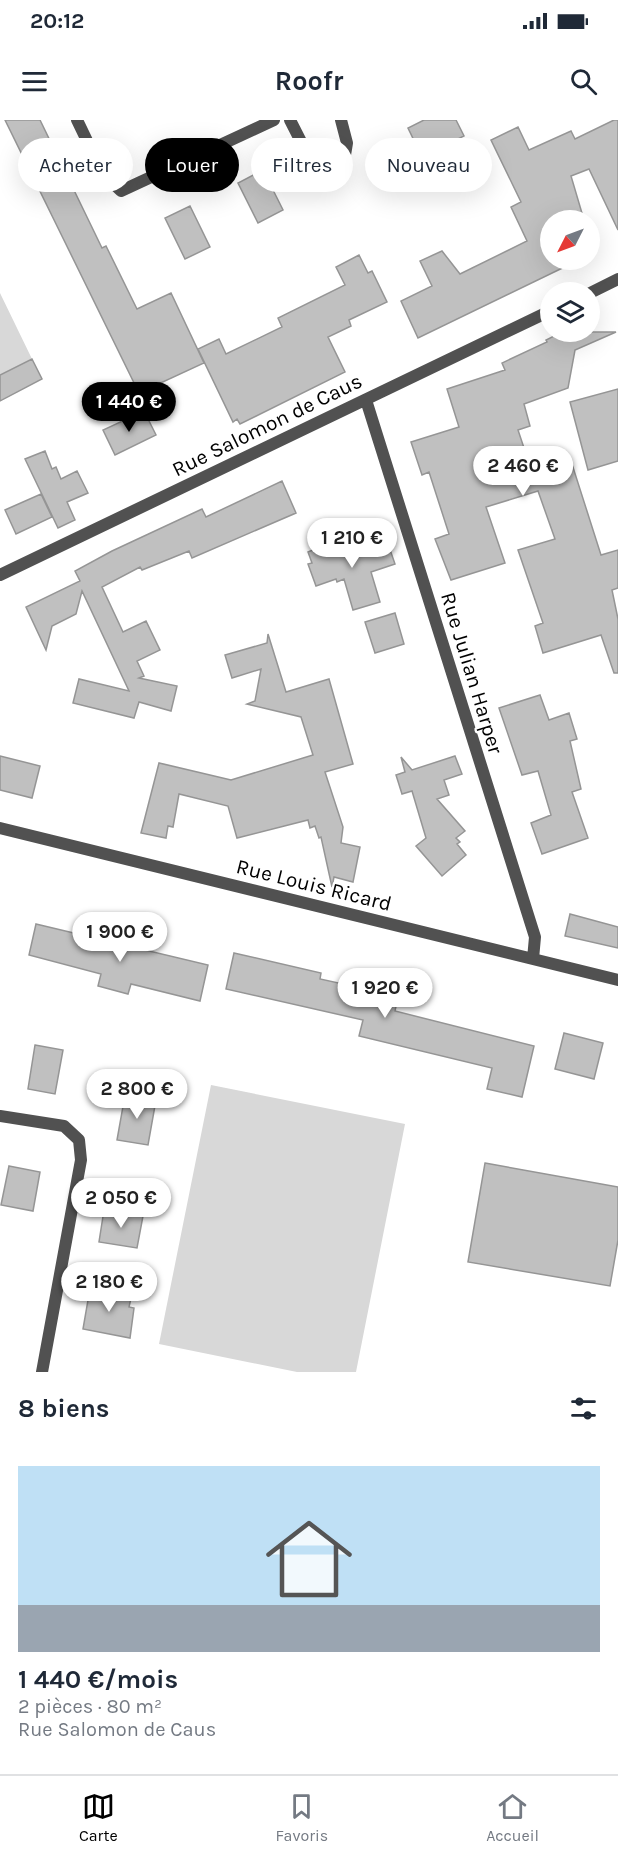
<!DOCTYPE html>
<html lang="fr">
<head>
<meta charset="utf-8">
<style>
  body { margin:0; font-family:Karla,sans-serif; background:#f6f6f7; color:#1f2937; height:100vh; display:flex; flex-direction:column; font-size:22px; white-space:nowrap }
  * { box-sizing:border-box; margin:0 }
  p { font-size:20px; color:#747a83 }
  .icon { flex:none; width:33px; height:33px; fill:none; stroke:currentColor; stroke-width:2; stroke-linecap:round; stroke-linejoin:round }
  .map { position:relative; height:1252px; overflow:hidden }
  .drawer { display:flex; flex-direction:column; background:#fff; flex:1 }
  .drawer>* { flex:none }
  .hud { position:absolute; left:18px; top:18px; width:582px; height:54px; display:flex; gap:12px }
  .needle { width:39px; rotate:228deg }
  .fabs { position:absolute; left:540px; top:90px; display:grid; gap:12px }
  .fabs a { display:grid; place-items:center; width:60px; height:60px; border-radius:50%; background:#fff; box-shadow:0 6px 24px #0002; font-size:30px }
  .price { position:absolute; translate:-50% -51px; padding:0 14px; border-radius:21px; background:#fff; color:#222; font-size:20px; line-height:39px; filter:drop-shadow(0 2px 3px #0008) }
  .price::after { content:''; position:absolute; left:50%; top:36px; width:18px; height:14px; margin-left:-9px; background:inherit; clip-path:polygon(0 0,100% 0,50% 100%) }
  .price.current { background:#000; color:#fff }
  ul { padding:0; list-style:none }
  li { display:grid; align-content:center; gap:12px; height:318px; padding:0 18px }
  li+li { border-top:2px solid #e0e1e3 }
  li span { display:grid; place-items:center; height:186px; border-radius:0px; color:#555 }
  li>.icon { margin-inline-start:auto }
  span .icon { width:108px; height:108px; fill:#fffc; stroke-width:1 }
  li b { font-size:26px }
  h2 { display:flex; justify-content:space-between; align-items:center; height:72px; padding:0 18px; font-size:26px }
  .pill { padding:0 21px; border-radius:27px; background:#fff; box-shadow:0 6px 24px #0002; font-size:21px; line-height:54px }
  .pill.current { background:#000; color:#fff }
  .status { display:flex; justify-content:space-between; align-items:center; height:42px; padding:0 30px; background:#fff; direction:ltr }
  .status svg { height:16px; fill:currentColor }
  header { display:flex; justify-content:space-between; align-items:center; height:78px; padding:0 18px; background:#fff; font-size:27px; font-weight:700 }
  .tab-bar { display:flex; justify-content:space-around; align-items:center; height:84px; border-top:2px solid #e0e1e3; background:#fff; font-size:16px; color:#747a83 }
  .tab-bar a { display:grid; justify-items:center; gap:3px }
  .tab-bar .current { color:#000 }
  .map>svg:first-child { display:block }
</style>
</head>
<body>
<div class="status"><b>20:12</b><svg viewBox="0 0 49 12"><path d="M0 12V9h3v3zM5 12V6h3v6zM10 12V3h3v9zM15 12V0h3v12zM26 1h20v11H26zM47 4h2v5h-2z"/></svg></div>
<header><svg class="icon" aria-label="menu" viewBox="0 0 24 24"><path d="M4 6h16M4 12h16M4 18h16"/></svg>Roofr<svg class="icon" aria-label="search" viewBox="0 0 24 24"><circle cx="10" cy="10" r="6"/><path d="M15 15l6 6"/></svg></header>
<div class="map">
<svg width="618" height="1252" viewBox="0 0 618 1252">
  <rect width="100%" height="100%" fill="#fff"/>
  <path fill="#d8d8d8" d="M0 173 32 239 0 255Z
    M211 965 405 1004 356 1252H297L159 1224Z"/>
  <path fill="#c0c0c0" stroke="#959595" stroke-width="1.5" d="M5 0H40L102 128 106 126 137 189 171 173 204 243 139 273Z
    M424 0H456L464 16 422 37 408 8Z
    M614 0H618V110L589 49 571 56 584 100H550V140H579L418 218 401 181 432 166 420 141 442 131 460 154 527 121 511 87 521 82 491 20 518 7 529 30 571 11 575 19Z
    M263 50 283 90 258 103 238 63Z
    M190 86 210 127 185 139 165 98Z
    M359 135 368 153 372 151 387 182 349 200 351 206 328 217 345 252 240 304 237 299 233 302 198 229 219 219 226 234 282 207 278 198 345 165 336 147Z
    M562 212H616L575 230 568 268 524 284 530 306 518 310 533 355 571 341 601 435 618 430V468L612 470 618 499V553H614L601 515 543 533 535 506 543 503 518 430 555 419 538 371 486 387 505 443 451 460 435 419 449 414 429 352 422 355 411 322 459 307 447 269 505 250 502 243 547 222 546 220Z
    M32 239 42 259 0 281V255Z
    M618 269V341L588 350 570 282Z
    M144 291 156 315 115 335 103 310Z
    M45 331 52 349 56 347 61 359 77 351 88 373 67 382 75 400 58 408 25 339Z
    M282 361 296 393 192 438 189 431 142 450 140 447 102 467 123 512 146 501 160 530 137 541 144 556 139 558 177 566 171 591 139 582 134 598 73 583 79 559 129 571 82 471 76 494 52 506 46 530 26 487 80 461 75 451 112 431 202 389 206 397Z
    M41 374 52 397 16 414 5 390Z
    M386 418 395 444 371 452 380 482 353 490 344 459 337 462 336 459 316 466 308 444 312 443 308 432 335 421 340 434Z
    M395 493 404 524 375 533 365 502Z
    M268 514 286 572 329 559 353 644 325 652 343 707 341 723 360 727 353 762 334 757 332 767 321 717 319 718 315 706 310 708 308 700 237 718 228 686 179 674 173 707 168 706 166 718 141 713 159 643 231 660 313 635 301 597 247 584 255 581 261 549 232 558 225 535 267 523Z
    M540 575 549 600 569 593 577 619 570 621 581 669 572 672 588 718 542 734 531 703 551 695 538 651 522 655 499 588Z
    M0 636 40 646 32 678 0 670Z
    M455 636 462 654 444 660 449 675 437 679 465 711 456 718 460 722 457 724 466 735 442 756 416 726 426 718 412 671 402 674 396 655 405 652 401 637 412 650Z
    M570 794 618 807V828L565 816Z
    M36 804 208 845 200 881 131 864 128 874 98 866 101 854 29 835Z
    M234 833 321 853 320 859 370 870 372 865 399 872 395 891 534 926 522 977 487 969 492 948 359 916 363 900 226 869Z
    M564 913 603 923 594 959 555 949Z
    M35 925 63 930 55 974 28 969Z
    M125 975 156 980 148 1025 117 1020Z
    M485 1043 618 1067V1120L610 1166 468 1142Z
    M9 1046 40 1052 33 1091 1 1085Z
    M104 1090 143 1096 137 1128 99 1122Z
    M93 1167 132 1174 129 1187 134 1188 130 1218 83 1209 88 1180H91Z"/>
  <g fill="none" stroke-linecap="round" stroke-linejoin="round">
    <path stroke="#515151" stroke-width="12" d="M77 0 103 54 121 71 274 0
      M290 0 319 57 343 47 347 23 341 0
      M590 173 618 159
      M366 280 535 817 533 839
      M0 455 550 191
      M0 708 618 860
      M0 996 64 1006 79 1020 81 1040 42 1252"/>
  </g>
  <g text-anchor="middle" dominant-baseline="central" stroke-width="4.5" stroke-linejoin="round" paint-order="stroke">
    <g font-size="21" fill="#000" stroke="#fff">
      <text transform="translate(267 305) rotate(-26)">Rue Salomon de Caus</text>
      <text transform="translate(472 553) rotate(73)">Rue Julian Harper</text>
      <text transform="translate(314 765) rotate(14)">Rue Louis Ricard</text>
    </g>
  </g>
</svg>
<div class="fabs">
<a><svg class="needle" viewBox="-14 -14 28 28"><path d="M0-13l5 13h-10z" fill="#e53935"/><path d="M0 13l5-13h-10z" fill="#747a83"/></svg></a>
<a><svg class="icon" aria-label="layers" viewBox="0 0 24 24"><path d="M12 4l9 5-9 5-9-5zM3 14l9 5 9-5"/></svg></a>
</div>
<b class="price current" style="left:129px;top:313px">1 440 €</b>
<b class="price" style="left:523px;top:377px">2 460 €</b>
<b class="price" style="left:352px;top:449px">1 210 €</b>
<b class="price" style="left:120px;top:843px">1 900 €</b>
<b class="price" style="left:385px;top:899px">1 920 €</b>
<b class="price" style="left:137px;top:1000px">2 800 €</b>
<b class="price" style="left:121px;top:1109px">2 050 €</b>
<b class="price" style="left:109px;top:1193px">2 180 €</b>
<div class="hud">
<a class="pill">Acheter</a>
<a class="pill current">Louer</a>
<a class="pill">Filtres</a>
<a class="pill">Nouveau</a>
</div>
</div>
<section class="drawer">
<h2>8 biens<svg class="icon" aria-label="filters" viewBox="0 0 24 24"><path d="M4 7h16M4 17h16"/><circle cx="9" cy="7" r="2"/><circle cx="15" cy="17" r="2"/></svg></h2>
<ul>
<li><span style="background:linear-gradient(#bfe0f5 75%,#9aa5b1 0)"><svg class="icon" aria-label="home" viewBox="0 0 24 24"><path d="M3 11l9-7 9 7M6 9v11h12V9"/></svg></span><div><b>1 440 €/mois</b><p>2 pièces · 80 m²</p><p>Rue Salomon de Caus</p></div></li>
</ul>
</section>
<nav class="tab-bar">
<a class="current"><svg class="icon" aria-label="map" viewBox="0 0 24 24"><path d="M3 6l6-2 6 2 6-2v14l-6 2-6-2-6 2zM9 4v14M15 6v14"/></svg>Carte</a>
<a><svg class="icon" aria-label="saved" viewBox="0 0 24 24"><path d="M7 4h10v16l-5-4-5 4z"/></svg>Favoris</a>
<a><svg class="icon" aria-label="home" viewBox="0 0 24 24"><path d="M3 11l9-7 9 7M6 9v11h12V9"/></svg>Accueil</a>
</nav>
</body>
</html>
